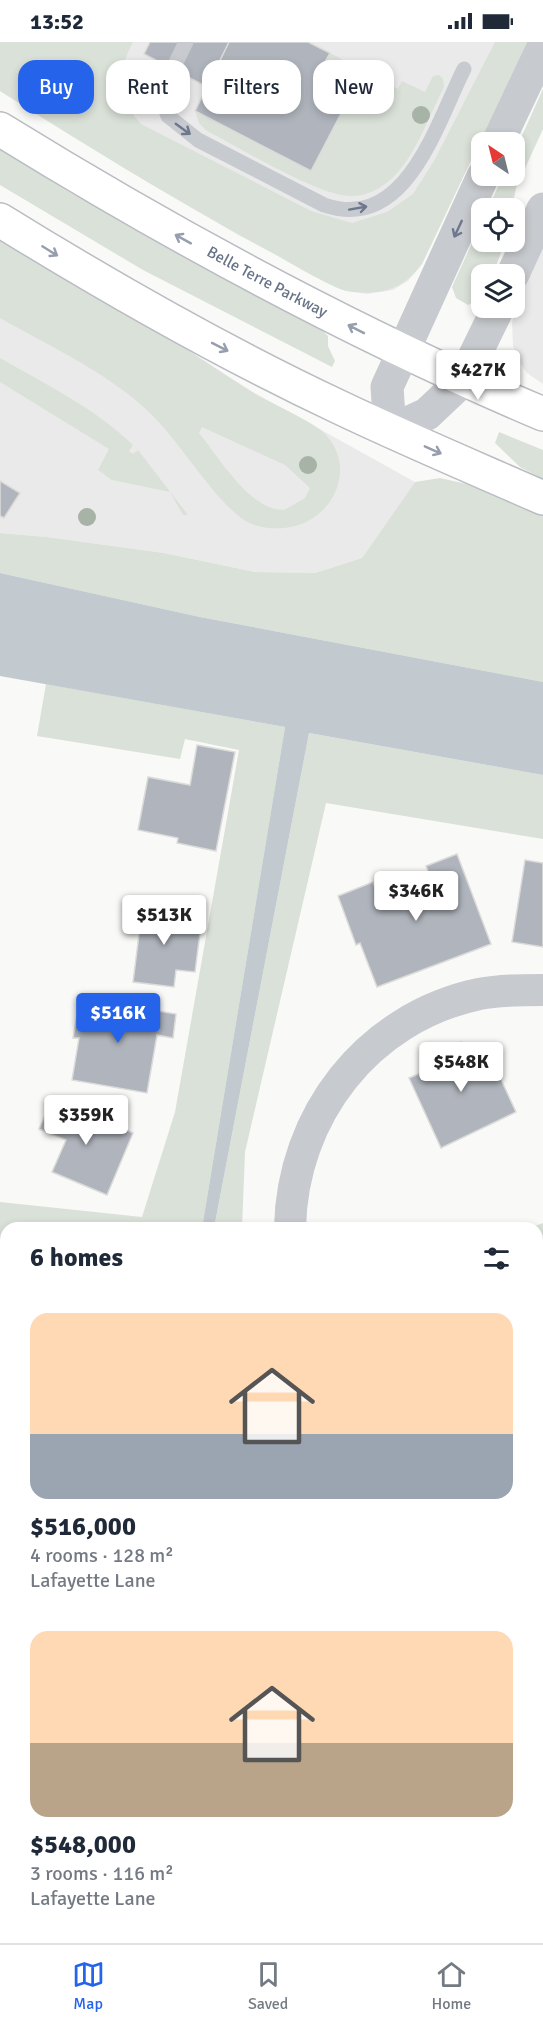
<!DOCTYPE html>
<html lang="en">
<head>
<meta charset="utf-8">
<style>
  body { margin:0; font-family:Signika,sans-serif; background:#f2f2f3; color:#1f2937; height:100vh; display:flex; flex-direction:column; font-size:22px; white-space:nowrap }
  * { box-sizing:border-box; margin:0 }
  p { font-size:20px; color:#747a83 }
  .icon { flex:none; width:33px; height:33px; fill:none; stroke:currentColor; stroke-width:2; stroke-linecap:round; stroke-linejoin:round }
  .map { position:relative; flex:1; overflow:hidden }
  .drawer { position:absolute; left:0px; top:1180px; width:543px; height:722px; display:flex; flex-direction:column; background:#fff; border-radius:18px 18px 0 0; box-shadow:0 3px 9px #0003 }
  .drawer>* { flex:none }
  .guide { position:absolute; left:18px; top:18px; width:507px; height:54px; display:flex; gap:12px }
  .needle { width:39px; rotate:325deg }
  .buttons { position:absolute; left:471px; top:90px; display:grid; gap:12px }
  .buttons a { display:grid; place-items:center; width:54px; height:54px; border-radius:12px; background:#fff; box-shadow:0 3px 9px #0003; font-size:30px }
  .price { position:absolute; translate:-50% -51px; padding:0 14px; border-radius:6px; background:#fff; color:#222; font-size:20px; line-height:39px; filter:drop-shadow(0 2px 3px #0008) }
  .price::after { content:''; position:absolute; left:50%; top:36px; width:18px; height:14px; margin-left:-9px; background:inherit; clip-path:polygon(0 0,100% 0,50% 100%) }
  .price.current { background:#2563eb; color:#fff }
  ul { padding:0; list-style:none }
  li { display:grid; align-content:center; gap:12px; height:318px; padding:0 30px }
  li span { display:grid; place-items:center; height:186px; border-radius:18px; color:#555 }
  li>.icon { margin-inline-start:auto }
  span .icon { width:108px; height:108px; fill:#fffc; stroke-width:1 }
  li b { font-size:26px }
  h2 { display:flex; justify-content:space-between; align-items:center; height:72px; padding:0 30px; font-size:26px }
  .pill { padding:0 21px; border-radius:18px; background:#fff; box-shadow:0 3px 9px #0003; font-size:21px; line-height:54px }
  .pill.current { background:#2563eb; color:#fff }
  .status { display:flex; justify-content:space-between; align-items:center; height:42px; padding:0 30px; background:#fff; direction:ltr }
  .status svg { height:16px; fill:currentColor }
  .dock { display:flex; justify-content:space-around; align-items:center; height:84px; border-top:2px solid #e0e1e3; background:#fff; font-size:16px; color:#747a83 }
  .dock a { display:grid; justify-items:center; gap:3px }
  .dock .current { color:#2563eb }
  .map>svg:first-child { display:block }
</style>
</head>
<body>
<div class="status"><b>13:52</b><svg viewBox="0 0 49 12"><path d="M0 12V9h3v3zM5 12V6h3v6zM10 12V3h3v9zM15 12V0h3v12zM26 1h20v11H26zM47 4h2v5h-2z"/></svg></div>
<div class="map">
<svg width="543" height="1901" viewBox="0 0 543 1901">
  <rect width="100%" height="100%" fill="#f9f9f7"/>
  <path fill="#eaeaea" d="M0 0H527L422 222 408 239 393 248 367 252 346 249 238 193 0 49Z
    M0 197 157 289 253 350 415 440 362 516 315 531 255 530 164 511 47 495 0 491Z
    M543 201V342L527 331 519 320 513 304 512 281 517 257Z"/>
  <path fill="#dae1d8" fill-rule="evenodd" d="M0 0H133C116 33 115 53 141 82L311 169 352 181 387 170 413 152 434 119 495 0H527L422 222C402 249 378 254 347 249 336 248 290 221 278 214 183 163 91 107 0 49Z
    M330 11 398 47 402 39 425 50 433 34 439 33 443 37 444 45C430 72 418 107 398 130 387 143 371 153 354 154 322 157 239 105 207 89L199 81 195 69 311 129 358 40 325 20Z
    M543 47V87L516 146 512 166H488L503 134H514L515 109Z
    M0 107 69 150 316 283 328 294V304L335 319 332 325 143 228 0 143Z
    M481 181 482 200H505L493 232H482L481 257 468 263 456 256 452 245Z
    M0 197C52 227 105 257 157 288 189 308 220 330 252 350 271 362 307 376 323 390 353 418 341 463 306 480 287 489 259 489 241 476 211 453 182 403 152 373 111 332 51 305 0 276ZM202 385 285 423 310 446 305 456 284 468C249 468 219 415 199 391Z
    M0 316C45 342 95 366 133 403L129 409 133 412 138 408 188 473H183L170 450 112 438 98 428 109 407 0 340Z
    M499 390 543 408V437L520 425 495 401Z
    M440 436 471 443 543 473V640L200 575 0 531V491L47 495 164 511 255 530 315 531 362 516 415 440Z
    M46 642 285 685 202 1186H6V1396L0 1397V1160L142 1175 175 1070 239 708 185 697 180 717 37 694Z
    M309 691 543 733V797L326 761 245 1110 242 1186H214Z
    M543 1181V1421L537 1410V1186H530Z
    M267 1896H296L297 1901H268Z"/>
  <path fill="#c2c9cf" d="M0 531 200 575 543 640V733L309 691 214 1186H202L285 685 0 634Z
    M537 1480 543 1481V1637L537 1624Z"/>
  <path fill="#b0b5bd" stroke="#dbdbd9" stroke-width="1.5" d="M150 0H229L207 45 144 12Z
    M229 0H308L330 11 325 20 358 39 311 129 195 69Z
    M0 439 20 451 4 476 0 474Z
    M197 703 235 710 216 809 177 801 178 796 138 788 148 735 190 743Z
    M457 812 491 902 377 945 360 901 356 903 338 854 373 840 378 854 430 834 426 824Z
    M525 818 543 821V905L512 900Z
    M143 861 186 867 183 889 200 891 195 930 176 928 174 945 133 940Z
    M80 956 176 972 173 996 157 993 147 1051 72 1038 79 996H73Z
    M461 1000 466 1012 485 1003 516 1070 441 1106 409 1036 430 1027 425 1017Z
    M52 1057 133 1091 107 1153 52 1130 66 1098 39 1087Z
    M408 1181 410 1186H395Z
    M6 1420V1489L0 1491V1421Z
    M4 1700 6 1783 0 1784V1701Z
    M6 1893 11 1901H0V1895Z
    M55 1896H131L132 1901H57Z"/>
  <g fill="none" stroke-linecap="round" stroke-linejoin="round">
    <g stroke="#babcc3" stroke-width="36">
      <g id="secondary">
        <path id="s1" d="M0 87C175 195 354 292 543 372"/>
        <path d="M0 178C110 246 222 310 339 365 406 397 475 426 543 456"/>
      </g>
    </g>
    <path stroke="#c7cace" stroke-width="15" d="M186 0 164 45 163 61 168 74 198 98 324 163C406 191 436 83 464 27"/>
    <path stroke="#c7cace" stroke-width="32" d="M290 1186C292 1074 367 976 479 952 500 948 521 948 543 948"/>
    <path stroke="#c7cace" stroke-width="33" d="M498 100 543 5
      M483 134 387 345 390 389 427 372 463 338 498 266
      M513 232 543 167"/>
    <use href="#secondary" stroke="#fff" stroke-width="33"/>
  </g>
  <g fill="#a7b3a6">
    <circle cx="421" cy="73" r="9"/>
    <circle cx="308" cy="423" r="9"/>
    <circle cx="87" cy="475" r="9"/>
  </g>
  <defs><path id="oneway-shaft" d="M-6 0H5M1.5-3L5.5 0L1.5 3" fill="none" stroke-width="1.6" stroke-linecap="round" stroke-linejoin="round" transform="scale(1.5)"/></defs>
  <g stroke="#6e778c">
    <use href="#oneway-shaft" transform="translate(183 87) rotate(36)"/>
    <use href="#oneway-shaft" transform="translate(358 166) rotate(-10)"/>
    <use href="#oneway-shaft" transform="translate(458 187) rotate(115)"/>
  </g>
  <g stroke="#969dac">
    <use href="#oneway-shaft" transform="translate(183 197) rotate(-151)"/>
    <use href="#oneway-shaft" transform="translate(50 209) rotate(32)"/>
    <use href="#oneway-shaft" transform="translate(356 287) rotate(-153)"/>
    <use href="#oneway-shaft" transform="translate(220 305) rotate(27)"/>
    <use href="#oneway-shaft" transform="translate(433 408) rotate(24)"/>
  </g>
  <g text-anchor="middle" dominant-baseline="central" stroke-width="6" stroke-linejoin="round" paint-order="stroke">
    <g font-size="16" fill="#697388" stroke="#fff">
      <text stroke="none"><textPath href="#s1" startOffset="308">Belle Terre Parkway</textPath></text>
    </g>
  </g>
</svg>
<div class="buttons">
<a><svg class="needle" viewBox="-14 -14 28 28"><path d="M0-13l5 13h-10z" fill="#e53935"/><path d="M0 13l5-13h-10z" fill="#747a83"/></svg></a>
<a><svg class="icon" aria-label="locate" viewBox="0 0 24 24"><circle cx="12" cy="12" r="6"/><path d="M12 2v4M12 18v4M2 12h4M18 12h4"/></svg></a>
<a><svg class="icon" aria-label="layers" viewBox="0 0 24 24"><path d="M12 4l9 5-9 5-9-5zM3 14l9 5 9-5"/></svg></a>
</div>
<b class="price" style="left:478px;top:359px">$427K</b>
<b class="price" style="left:416px;top:880px">$346K</b>
<b class="price" style="left:164px;top:904px">$513K</b>
<b class="price current" style="left:118px;top:1002px">$516K</b>
<b class="price" style="left:461px;top:1051px">$548K</b>
<b class="price" style="left:86px;top:1104px">$359K</b>
<div class="guide">
<a class="pill current">Buy</a>
<a class="pill">Rent</a>
<a class="pill">Filters</a>
<a class="pill">New</a>
</div>
<section class="drawer">
<h2>6 homes<svg class="icon" aria-label="filters" viewBox="0 0 24 24"><path d="M4 7h16M4 17h16"/><circle cx="9" cy="7" r="2"/><circle cx="15" cy="17" r="2"/></svg></h2>
<ul>
<li><span style="background:linear-gradient(#ffd9b3 65%,#9aa5b1 0)"><svg class="icon" aria-label="home" viewBox="0 0 24 24"><path d="M3 11l9-7 9 7M6 9v11h12V9"/></svg></span><div><b>$516,000</b><p>4 rooms · 128 m²</p><p>Lafayette Lane</p></div></li>
<li><span style="background:linear-gradient(#ffd9b3 60%,#b9a48a 0)"><svg class="icon" aria-label="home" viewBox="0 0 24 24"><path d="M3 11l9-7 9 7M6 9v11h12V9"/></svg></span><div><b>$548,000</b><p>3 rooms · 116 m²</p><p>Lafayette Lane</p></div></li>
</ul>
</section>
</div>
<nav class="dock">
<a class="current"><svg class="icon" aria-label="map" viewBox="0 0 24 24"><path d="M3 6l6-2 6 2 6-2v14l-6 2-6-2-6 2zM9 4v14M15 6v14"/></svg>Map</a>
<a><svg class="icon" aria-label="saved" viewBox="0 0 24 24"><path d="M7 4h10v16l-5-4-5 4z"/></svg>Saved</a>
<a><svg class="icon" aria-label="home" viewBox="0 0 24 24"><path d="M3 11l9-7 9 7M6 9v11h12V9"/></svg>Home</a>
</nav>
</body>
</html>
